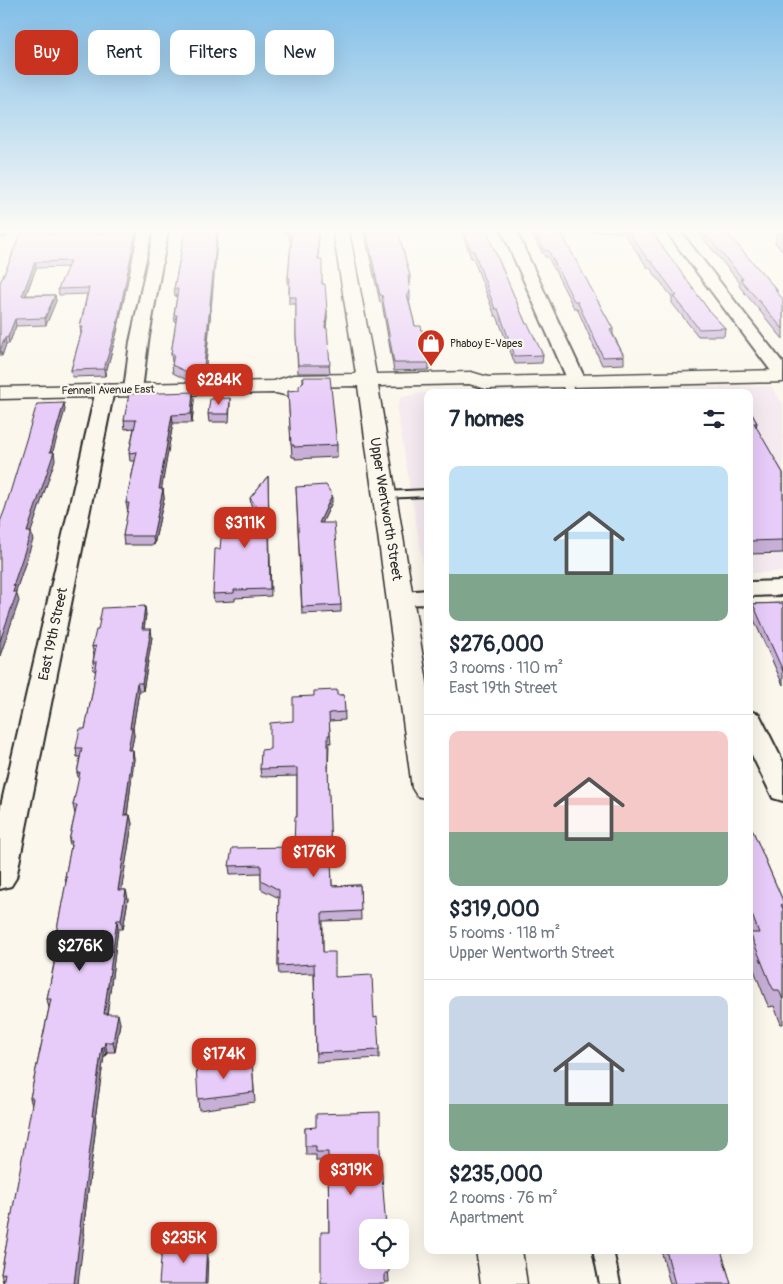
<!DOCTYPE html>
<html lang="en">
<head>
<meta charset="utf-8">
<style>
  body { margin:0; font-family:Pangolin,sans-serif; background:#f2f2f3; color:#1f2937; height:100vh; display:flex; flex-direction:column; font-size:19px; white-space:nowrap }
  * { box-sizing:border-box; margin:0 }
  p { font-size:16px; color:#747a83 }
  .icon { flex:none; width:28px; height:28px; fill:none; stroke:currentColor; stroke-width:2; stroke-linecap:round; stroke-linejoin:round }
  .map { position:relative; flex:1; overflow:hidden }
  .details { position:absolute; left:424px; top:389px; width:329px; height:865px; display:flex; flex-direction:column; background:#fff; border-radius:10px; box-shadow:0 5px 20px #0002 }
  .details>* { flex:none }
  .top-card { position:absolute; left:15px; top:30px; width:334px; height:45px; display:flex; gap:10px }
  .controls { position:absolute; left:359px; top:1219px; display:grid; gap:10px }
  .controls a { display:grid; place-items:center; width:50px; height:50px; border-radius:10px; background:#fff; box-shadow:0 5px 20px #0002; font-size:25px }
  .price { position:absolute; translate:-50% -42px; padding:0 11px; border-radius:10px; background:#c8321e; color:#fff; font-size:16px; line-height:32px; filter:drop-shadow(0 1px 2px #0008) }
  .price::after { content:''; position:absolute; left:50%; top:30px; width:15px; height:11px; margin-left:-8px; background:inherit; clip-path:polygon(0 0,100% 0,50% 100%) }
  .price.current { background:#222; color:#fff }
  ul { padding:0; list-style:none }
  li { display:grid; align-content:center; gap:10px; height:265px; padding:0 25px }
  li+li { border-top:1px solid #e0e1e3 }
  li span { display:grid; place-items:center; height:155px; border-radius:10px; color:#555 }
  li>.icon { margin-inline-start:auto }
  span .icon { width:90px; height:90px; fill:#fffc; stroke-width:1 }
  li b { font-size:21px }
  h2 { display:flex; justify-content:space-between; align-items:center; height:60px; padding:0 25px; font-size:21px }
  .chip { padding:0 18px; border-radius:10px; background:#fff; box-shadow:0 5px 20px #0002; font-size:18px; line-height:45px }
  .chip.current { background:#c8321e; color:#fff }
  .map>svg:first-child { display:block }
</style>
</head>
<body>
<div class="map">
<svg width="783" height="1284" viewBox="0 0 783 1284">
  <rect width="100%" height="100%" fill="#fbf7ec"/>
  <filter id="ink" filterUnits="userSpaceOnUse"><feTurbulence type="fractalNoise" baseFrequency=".02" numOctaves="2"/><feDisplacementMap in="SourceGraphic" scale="10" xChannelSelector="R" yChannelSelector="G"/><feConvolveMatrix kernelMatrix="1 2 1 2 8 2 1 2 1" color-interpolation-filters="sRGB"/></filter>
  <g filter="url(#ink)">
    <path fill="#f5eaf0" d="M771 386 783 404V572L749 573V392H454Z
      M421 393H427V581H426L397 410 400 398Z"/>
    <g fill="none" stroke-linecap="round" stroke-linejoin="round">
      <g stroke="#2b2b2b" stroke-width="4">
        <path id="lane" d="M566 378 571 381 574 392H565L561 381Z
          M428 490V496L383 498 378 495 383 492Z
          M593 1250H613L620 1284H600Z"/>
      </g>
      <g stroke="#2b2b2b" stroke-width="4">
        <path id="street" d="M0 231H8L5 236 0 237Z
          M154 231H168L148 342 142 390 139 394 133 396 127 394 124 390 130 342Z
          M502 231H516L586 381 583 385 577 386 571 385 568 381Z
          M666 231H680L783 363V380L777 379Z
          M105 384 111 386 114 390 16 878 11 886 0 889V810L96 390 99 386Z
          M783 581V595L749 596V582Z
          M428 590V604L399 605 391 603 387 598 391 593Z
          M749 711 759 714 783 762V801L773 798 749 749Z"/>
      </g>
      <g stroke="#2b2b2b" stroke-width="3">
        <path id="secondary" d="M333 231H349L376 374 471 372 488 377 783 370V382L486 389 469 384 378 386 428 688V799L417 796 412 788 358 386 300 387 303 391 300 395 293 397 276 393 0 399V387L274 381 293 375 356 374Z
          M476 1250H522L527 1284H481Z"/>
      </g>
      <use href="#lane" fill="#fbf7ec" fill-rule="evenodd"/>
      <use href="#street" fill="#fbf7ec" fill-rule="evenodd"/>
      <use href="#secondary" fill="#fbf7ec" fill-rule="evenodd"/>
    </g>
    <path fill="#c7afd6" stroke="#2b2b2b" d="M22 231H50L51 234 106 233 107 231H138L117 332 105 376 72 377 71 370 81 334 80 327 87 294 59 295 58 289 68 267 36 268 26 295H55L56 301 46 325 16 326 9 344H6L2 356H0V283L12 256V254Z
      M185 231H218L205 375H197L196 381H189L173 373 172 365 173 362H172L171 354 176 322H175L174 315 177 296H175L174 289Z
      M283 231H318L319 259 327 317 326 328 330 373H298L296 336V304H289V285H288V278L291 240H289V233H283Z
      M364 231H398L410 276V283H409L410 294V301H409L415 326 429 363V370L394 371 382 303 380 302Z
      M432 231H488L491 242 526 324 543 355 542 363 515 364 497 316H495L473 258H471L462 232H433Z
      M530 231H560L613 329V334L624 356V364L602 365 577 308H574L548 257H545Z
      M589 231H651L710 312 725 328 724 336H698L672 303V297L650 268H648L623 232Z
      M697 231H725L777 290V293L783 299V339L739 286 740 283Z
      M777 233H783V251L775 243Z
      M303 377 337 445V457L295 459V457H292L288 391 299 390 303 381Z
      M193 392 194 400 192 423H173L161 489H163L164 498 154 545H124L123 536 128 512 126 503 135 461H130L129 453 134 428 125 429 124 420Z
      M230 398V406L229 422H209L208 414Z
      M749 409 757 423 756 428 783 473V553L749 554Z
      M268 476 271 596 235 598V601L214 602 213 594 220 549 258 515 251 505 250 498Z
      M296 487 332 502 322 523 341 605V612L302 614Z
      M783 603V685L751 613 753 604Z
      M146 614 144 629 152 637 143 691H139L133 728 134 736 131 750H133L134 759 127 815H130L132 824 121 890H126L128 899 123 929H118L107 1014 120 1023 115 1052H107L106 1056H104L95 1119 96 1125 83 1232 84 1236 3 1282 1 1274 32 1106 30 1098 49 1008 47 999 54 963 52 955 66 883 65 877 71 847 69 841 75 814 73 805 79 780 77 773 80 757H77L76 748 85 729 92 694 96 670 94 671 93 662 94 655 92 647 98 630Z
      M337 695H344L345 720 329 721 331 743H329L328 775 332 886 360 885 361 920 323 921V952L335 977 374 1018 379 1050V1058L316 1062 314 973 279 974 278 966 279 898 261 889V873L230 874 229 866 294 847 297 817V776L261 777 260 769 270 749 293 721Z
      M749 822 783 901V1024H781L774 1006 769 1007 766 1001 749 957V939L750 935 749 933Z
      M252 1061 255 1102 199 1110 198 1099Z
      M305 1128 380 1151 389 1282H385L329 1232 328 1161H316V1155H306Z
      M661 1250H721L731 1284H670Z"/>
    <path fill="#a28eae" stroke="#2b2b2b" d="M136 231H138L117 332 105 376 104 369Z
      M217 231H218L205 375 204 367Z
      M35 262 36 268 23 302 22 296Z
      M55 295 56 301 46 325 45 318Z
      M327 310V317L325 336V328Z
      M15 319 16 326 9 344 8 337Z
      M5 338 6 344 2 356 0 350Z
      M193 392 194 400 192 423 191 414Z
      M64 403 65 410 51 458 54 452 55 460 31 532 33 540 16 591 19 601 0 656V641L13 592V586L27 532Z
      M172 415 173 423 160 498 159 489Z
      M163 489 164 498 154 545 153 536Z
      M332 495V502L319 530V523Z
      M145 606 146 614 143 637 142 629Z
      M151 629 152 637 143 691 142 683Z
      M137 683 139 691 133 728 134 736 129 759 128 750 130 728Z
      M133 750 134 759 126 824 124 815Z
      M130 815 132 824 120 899 118 890Z
      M126 890 128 899 123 929 121 920Z
      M117 920 118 929 106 1024 104 1014Z
      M118 1014 120 1023 115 1052 113 1042Z
      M105 1042 107 1052 106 1056 104 1047Z
      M102 1047 104 1056 95 1119 96 1125 83 1232 84 1236 78 1284H74L92 1116Z
      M207 1242 208 1253 207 1284H205Z"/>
    <path fill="#e7cbf9" stroke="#2b2b2b" d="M22 231H48V233H51L50 234 106 233 107 231H136L117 325 104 369 71 370 83 327H80L89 288 58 289 70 261 35 262 22 296 55 295 45 318 15 319 8 337 5 338 0 350V283L13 254H12Z
      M185 231H217L204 367H196L195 373H189L172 365 174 354H171L177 315H174L178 289H174Z
      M289 231H318V259H322V284H325L327 310 325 328H327L330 365H298L296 336V297H289L290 278H288L292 234H289Z
      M366 231H398L410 276H408L410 294H407L415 326H421L429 363H394L382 295H380Z
      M464 231H488L491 242 526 324H528L543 355 515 356 498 309H495L474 251H471Z
      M534 231H560L613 329 610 330 624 356 603 357 577 301H574L548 250 545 251Z
      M628 231H651L710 312 725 328 699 329 673 296H677L651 261H649Z
      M703 231H725L777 290H775L783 299V329L740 279H743Z
      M777 233H783V239Z
      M303 377H330L337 445 294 447V445H291L288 391 299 390V386L304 381Z
      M193 392 191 414 172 415 159 489H163L153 536H123L129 503H126L137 452 129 453 136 420H124L129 394Z
      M230 398 229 414H208L210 399Z
      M64 403 50 452H54L27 532H31L13 586H15L13 592H17L0 641V522L5 509 37 404Z
      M749 409 757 423H754L783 473V540L749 541Z
      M268 476 270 589 234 590V593L213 594 215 549H220L223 516 263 514 250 498Z
      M326 485 332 495 319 523H334L341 605 302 607 296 487Z
      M783 603V671L753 604Z
      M145 606 142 629H151L142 683H137L130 728H132L128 750H133L124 815H130L118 890H126L121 920H117L104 1014H118L113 1042H105L104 1047H102L92 1116H94L80 1227H81L74 1284H3L5 1273 1 1274 33 1098H30L51 999H47L56 955H52L67 877H65L72 841H69L77 805H73L80 772 77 773 82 748H76L80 729H85L92 694 97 662H93L96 646 92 647 96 630H98L102 608Z
      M337 690V695H344L345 712 329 713 330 735H328V767L332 886 360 885 361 911 322 913 323 952H335V977L372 975 374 1018 377 1017 379 1050 316 1053 314 964 278 966 279 890 261 880V865L229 866 232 848 294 847 295 817H297V768L260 769 261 750 270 749V723L293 721V697L314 696V691Z
      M749 822 783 901V904L781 905 783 909V1000L779 990H774L771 985 750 933H759L749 907Z
      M252 1061 254 1092 198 1099 196 1065 216 1063V1066Z
      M380 1112V1150L386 1228H368V1260H388L389 1273H385V1284H321V1232H329L328 1152H316V1146H305V1128L316 1127V1114Z
      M207 1242 205 1284H159L162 1246Z
      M666 1250H721L731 1284H675Z"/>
  </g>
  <linearGradient id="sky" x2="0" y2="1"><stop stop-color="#81bee8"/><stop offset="0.56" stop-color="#fdfbf6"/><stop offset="1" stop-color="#fdfbf6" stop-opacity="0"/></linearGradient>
  <rect width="783" height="411" fill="url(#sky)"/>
  <defs>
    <g id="shop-pin" transform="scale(1.4375)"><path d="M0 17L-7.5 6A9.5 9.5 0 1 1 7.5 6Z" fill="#c8321e" stroke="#fbf7ec"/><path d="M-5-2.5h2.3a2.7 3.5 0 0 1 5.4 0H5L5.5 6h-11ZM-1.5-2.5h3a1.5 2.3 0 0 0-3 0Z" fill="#fff"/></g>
  </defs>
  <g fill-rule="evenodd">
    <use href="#shop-pin" x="431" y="343"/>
  </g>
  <g text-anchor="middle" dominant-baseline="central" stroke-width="4.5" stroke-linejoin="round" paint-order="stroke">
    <g font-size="11" fill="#2b2b2b" stroke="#fbf7ec" text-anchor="start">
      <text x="450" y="343">Phaboy E-Vapes</text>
    </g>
    <g font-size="11" fill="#2b2b2b" stroke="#fbf7ec">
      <text transform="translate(108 390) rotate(-1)">Fennell Avenue East</text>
    </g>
    <g font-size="14" fill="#2b2b2b" stroke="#fbf7ec">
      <text transform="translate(386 509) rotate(81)">Upper Wentworth Street</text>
      <text transform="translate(53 634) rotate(-78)">East 19th Street</text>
    </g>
  </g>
</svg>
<div class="controls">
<a><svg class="icon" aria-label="locate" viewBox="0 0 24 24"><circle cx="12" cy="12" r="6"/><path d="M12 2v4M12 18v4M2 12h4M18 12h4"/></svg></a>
</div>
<b class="price" style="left:219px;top:406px">$284K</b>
<b class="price" style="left:245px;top:549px">$311K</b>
<b class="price" style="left:314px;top:878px">$176K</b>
<b class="price current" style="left:80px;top:972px">$276K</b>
<b class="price" style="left:224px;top:1080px">$174K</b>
<b class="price" style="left:351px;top:1196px">$319K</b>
<b class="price" style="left:184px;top:1264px">$235K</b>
<div class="top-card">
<a class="chip current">Buy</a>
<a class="chip">Rent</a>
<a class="chip">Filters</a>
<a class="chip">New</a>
</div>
<section class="details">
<h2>7 homes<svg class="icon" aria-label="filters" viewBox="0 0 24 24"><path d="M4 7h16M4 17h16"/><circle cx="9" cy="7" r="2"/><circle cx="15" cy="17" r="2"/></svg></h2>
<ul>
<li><span style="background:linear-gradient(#bfe0f5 70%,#7fa58c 0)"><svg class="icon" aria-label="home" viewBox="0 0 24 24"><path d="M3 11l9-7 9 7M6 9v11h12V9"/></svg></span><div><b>$276,000</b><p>3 rooms · 110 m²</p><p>East 19th Street</p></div></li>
<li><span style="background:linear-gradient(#f6c9c9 65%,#7fa58c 0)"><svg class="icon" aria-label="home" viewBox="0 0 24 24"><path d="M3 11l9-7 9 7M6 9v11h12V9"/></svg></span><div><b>$319,000</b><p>5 rooms · 118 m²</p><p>Upper Wentworth Street</p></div></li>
<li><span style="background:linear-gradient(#c9d6e8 70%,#7fa58c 0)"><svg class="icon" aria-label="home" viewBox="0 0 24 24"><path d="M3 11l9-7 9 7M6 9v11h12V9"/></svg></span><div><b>$235,000</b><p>2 rooms · 76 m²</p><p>Apartment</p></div></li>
</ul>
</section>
</div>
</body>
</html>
